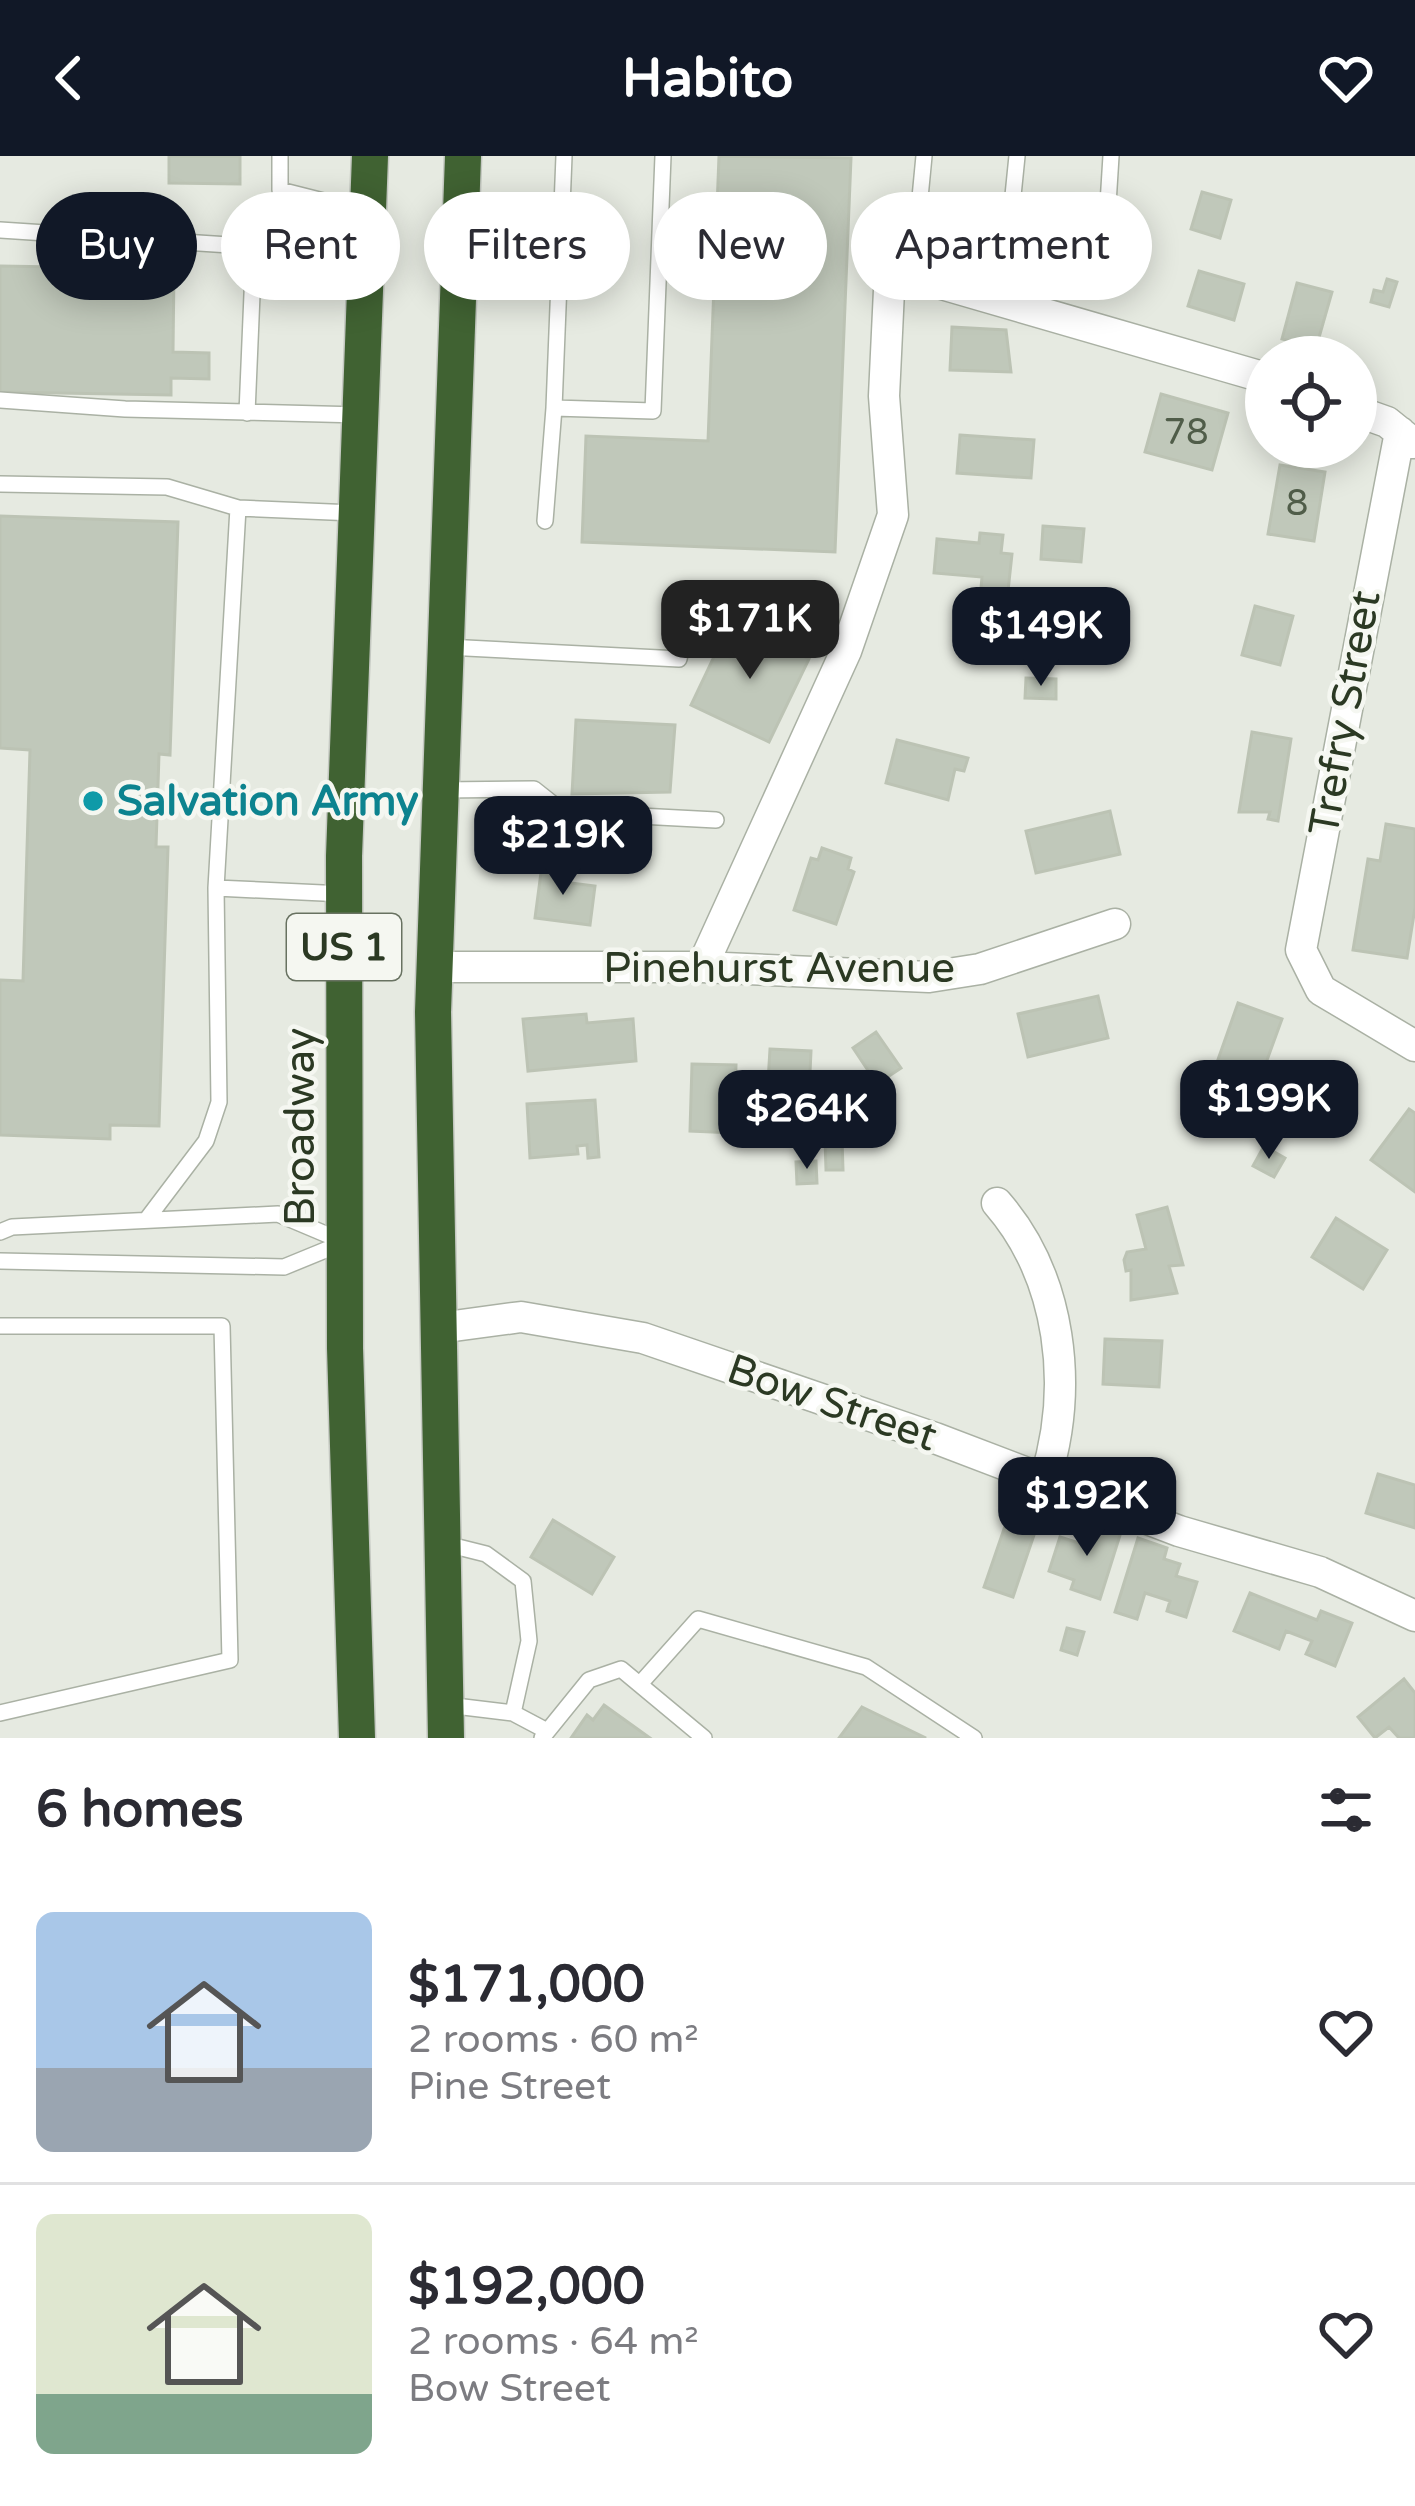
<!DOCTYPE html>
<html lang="en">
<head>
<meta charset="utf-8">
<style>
  body { margin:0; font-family:"Varela Round",sans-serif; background:#f7f7f7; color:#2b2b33; height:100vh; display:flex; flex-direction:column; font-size:45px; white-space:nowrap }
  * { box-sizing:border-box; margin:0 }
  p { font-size:39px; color:#7c7c81 }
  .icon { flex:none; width:66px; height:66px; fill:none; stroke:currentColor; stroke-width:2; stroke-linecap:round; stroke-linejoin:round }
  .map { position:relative; height:1582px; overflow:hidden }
  .panel { display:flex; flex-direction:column; background:#fff; flex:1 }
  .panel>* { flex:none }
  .banner { position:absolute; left:36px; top:36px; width:1344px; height:108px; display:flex; gap:24px }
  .tools { position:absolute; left:1245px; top:180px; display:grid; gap:24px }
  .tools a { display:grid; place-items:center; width:132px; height:132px; border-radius:50%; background:#fff; box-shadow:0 6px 30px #0003; font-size:60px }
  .price { position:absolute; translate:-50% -102px; padding:0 27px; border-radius:24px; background:#111827; color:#fff; font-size:39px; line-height:78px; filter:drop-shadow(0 3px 6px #0008) }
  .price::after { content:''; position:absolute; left:50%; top:72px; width:36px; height:27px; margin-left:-18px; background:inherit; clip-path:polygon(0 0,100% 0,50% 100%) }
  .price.on { background:#222; color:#fff }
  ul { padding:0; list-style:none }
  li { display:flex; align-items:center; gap:36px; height:300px; padding:0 36px }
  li+li { border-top:3px solid #e1e1e2 }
  li span { display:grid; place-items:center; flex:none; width:336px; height:240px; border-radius:18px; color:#555 }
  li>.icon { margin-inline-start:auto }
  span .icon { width:144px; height:144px; fill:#fffc; stroke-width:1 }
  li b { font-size:51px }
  h2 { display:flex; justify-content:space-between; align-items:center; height:144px; padding:0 36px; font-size:51px }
  .tag { padding:0 42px; border-radius:54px; background:#fff; box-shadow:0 6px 30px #0003; font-size:42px; line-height:108px }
  .tag.on { background:#111827; color:#fff }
  header { display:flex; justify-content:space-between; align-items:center; height:156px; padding:0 36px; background:#111827; color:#fff; font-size:54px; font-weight:700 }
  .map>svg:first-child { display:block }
</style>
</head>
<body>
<header><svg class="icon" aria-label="back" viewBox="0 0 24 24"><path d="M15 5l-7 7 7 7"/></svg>Habito<svg class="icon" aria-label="heart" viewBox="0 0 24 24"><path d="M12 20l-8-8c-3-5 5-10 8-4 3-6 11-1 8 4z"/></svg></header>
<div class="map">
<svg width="1415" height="1582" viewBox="0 0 1415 1582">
  <rect width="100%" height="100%" fill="#e6eae1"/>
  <path fill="#c0c8ba" stroke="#bcc3b4" stroke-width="3" d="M169 0H240V28L169 27Z
    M719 0 851 2 835 396 582 386 586 280 708 285Z
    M1202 36 1231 44 1220 82 1191 73Z
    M0 110 174 113 173 196 209 197V223L171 222V239L0 236Z
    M1199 115 1244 128 1234 164 1188 150Z
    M1387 123 1397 126 1389 151 1371 146 1374 134 1383 136Z
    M1297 127 1332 136 1316 192 1282 183Z
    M952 171 1006 174 1011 216 950 214Z
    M1161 238 1228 257 1212 314 1145 296Z
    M960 279 1034 284 1031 322 957 317Z
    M1280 309 1325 316 1314 385 1268 378Z
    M0 360 178 366 170 599 159 598 156 691H168L159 970 110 969V983L0 979V824L23 825 30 594 0 592Z
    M1043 370 1084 373 1081 406 1041 403Z
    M980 377 1003 379 1001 397 1012 398 1008 435 981 432 982 421 934 417 937 383 979 387Z
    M1255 450 1293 460 1280 509 1242 499Z
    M731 465 809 503 769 586 691 549Z
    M1026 522 1056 523V543L1025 542Z
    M576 564 675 569 670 636 572 638Z
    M1252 576 1291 583 1278 665 1268 663 1270 656H1239Z
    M897 584 968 602 964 615 955 613 948 644 886 627Z
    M1110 655 1120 698 1036 717 1026 675Z
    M1386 668 1415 673V752L1407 802 1353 794 1368 703 1380 705Z
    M822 692 851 702 848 713 854 716 836 768 794 754 811 702 818 704Z
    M542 709 565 712 563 726 595 730 590 769 535 762Z
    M1098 840 1108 882 1028 901 1018 858Z
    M1238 847 1282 863 1247 959 1204 943Z
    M586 858 587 867 633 863 636 905 528 915 523 863Z
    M876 876 901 912 877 928 853 892Z
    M770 893 811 895 808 960 766 958Z
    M692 908 736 909 734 977 690 975Z
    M595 944 599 1001 588 1002 587 989 577 990 578 998 530 1002 527 948Z
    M1409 953 1415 957V1036L1371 1004Z
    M825 983H842L843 1014H826Z
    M1264 990 1285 1002 1274 1021 1253 1010Z
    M816 1005 817 1027 797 1028 796 1006Z
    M1167 1051 1183 1109 1169 1110 1177 1137 1131 1144V1114L1126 1115 1124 1104 1127 1096 1146 1093 1137 1059Z
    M1336 1062 1387 1094 1363 1133 1312 1101Z
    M1105 1183 1162 1185 1159 1231 1103 1228Z
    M1378 1318 1415 1329V1372L1366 1357Z
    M553 1364 614 1401 592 1438 531 1401Z
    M1089 1366 1121 1376 1100 1443 1071 1433 1074 1424 1049 1415 1060 1381 1082 1388Z
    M1005 1370 1034 1379 1013 1441 984 1431Z
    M1138 1382 1167 1392 1164 1403 1180 1408 1176 1420 1197 1426 1186 1461 1167 1455 1170 1445 1145 1437 1137 1463 1115 1456Z
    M1250 1437 1317 1464 1321 1455 1352 1467 1335 1510 1306 1498 1312 1485 1286 1475 1279 1493 1234 1475Z
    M1067 1472 1084 1476 1077 1499 1061 1494Z
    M1404 1523 1415 1537V1582H1399L1389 1571 1375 1582 1358 1561Z
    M604 1549 650 1582H571L587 1559 593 1564Z
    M862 1551 926 1582H839Z"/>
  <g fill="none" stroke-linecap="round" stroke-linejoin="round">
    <g stroke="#aab1a4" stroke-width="18">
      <path id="lane" d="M280 0V34L367 56
        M1017 0 1008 89 1105 96 1111 0
        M917 73 924 0
        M0 74 366 98
        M461 126 558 128
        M0 244 125 253 360 259
        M554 252 564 0
        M247 257 254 91
        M0 328 167 331 238 352 354 357
        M545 365 554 252 653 255 663 0
        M447 491 679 503 690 450 804 445
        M442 634 534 633 563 656 716 664
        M216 732 344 738
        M147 1063 206 985 219 946 216 732 238 352
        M0 1076 12 1071 278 1058 342 1085
        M0 1105 284 1111 345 1086
        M0 1170H222L230 1504 0 1557
        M446 1388 486 1398 523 1425 529 1485 513 1557
        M640 1528 698 1463 866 1511 974 1582
        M447 1549 513 1557 547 1575
        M542 1582 589 1524 621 1513 704 1582"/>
    </g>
    <g stroke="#aab1a4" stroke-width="33">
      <path id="street" d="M1356 255 1387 266 1413 287
        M1400 276 1301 794 1321 834 1415 890
        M436 811H702L929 821 980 813 1115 768
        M702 811 846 495 893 359 884 240 890 113 1266 222
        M997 1047C1062 1122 1074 1231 1045 1324
        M439 1172 521 1161 643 1182 935 1282 1179 1375 1320 1416 1415 1460"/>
    </g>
    <g stroke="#c4c8c1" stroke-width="39">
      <path id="highway" d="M357 1582 345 1192 344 700 370 0
        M446 1582 433 856 463 0"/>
    </g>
    <use href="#lane" stroke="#fff" stroke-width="15"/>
    <use href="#street" stroke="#fff" stroke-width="30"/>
    <use href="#highway" stroke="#406232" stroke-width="36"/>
  </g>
  <circle fill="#0f9aa8" stroke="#f5f7f1" stroke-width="4.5" cx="93" cy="645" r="12"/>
  <g text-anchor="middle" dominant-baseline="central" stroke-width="9" stroke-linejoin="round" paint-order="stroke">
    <g font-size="36" fill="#505d49">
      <text x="1186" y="276">78</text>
      <text x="1297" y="347">8</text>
    </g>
    <rect fill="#f5f7f1" stroke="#687261" stroke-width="3" x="287" y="758" width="114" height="66" rx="9"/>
    <g font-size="39" font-weight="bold" fill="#2b3923">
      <text x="344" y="791">US 1</text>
    </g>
    <g font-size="42" fill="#2b3923" stroke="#f5f7f1">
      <text transform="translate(1345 557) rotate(-80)">Trefry Street</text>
      <text x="779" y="812">Pinehurst Avenue</text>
      <text transform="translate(300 971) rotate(-90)">Broadway</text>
      <text transform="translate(832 1247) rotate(19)">Bow Street</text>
    </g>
    <g font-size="42" font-weight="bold" fill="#0d838f" stroke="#f5f7f1" text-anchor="start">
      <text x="117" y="645">Salvation Army</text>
    </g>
  </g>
</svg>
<div class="tools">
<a><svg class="icon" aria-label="locate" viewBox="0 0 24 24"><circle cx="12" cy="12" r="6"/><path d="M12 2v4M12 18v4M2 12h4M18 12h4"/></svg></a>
</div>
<b class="price on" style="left:750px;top:526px">$171K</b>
<b class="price" style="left:1041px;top:533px">$149K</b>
<b class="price" style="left:563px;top:742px">$219K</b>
<b class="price" style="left:1269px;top:1006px">$199K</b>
<b class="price" style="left:807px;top:1016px">$264K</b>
<b class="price" style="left:1087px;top:1403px">$192K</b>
<div class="banner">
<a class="tag on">Buy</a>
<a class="tag">Rent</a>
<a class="tag">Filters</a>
<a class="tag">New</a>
<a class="tag">Apartment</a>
</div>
</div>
<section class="panel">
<h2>6 homes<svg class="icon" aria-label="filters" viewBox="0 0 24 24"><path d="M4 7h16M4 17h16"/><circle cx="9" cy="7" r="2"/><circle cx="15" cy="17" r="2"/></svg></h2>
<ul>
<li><span style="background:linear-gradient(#a9c7e8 65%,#9aa5b1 0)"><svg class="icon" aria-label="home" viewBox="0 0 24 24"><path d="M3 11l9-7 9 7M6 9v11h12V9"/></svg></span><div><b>$171,000</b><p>2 rooms · 60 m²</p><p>Pine Street</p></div><svg class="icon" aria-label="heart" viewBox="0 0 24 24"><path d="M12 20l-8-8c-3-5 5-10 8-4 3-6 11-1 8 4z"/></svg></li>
<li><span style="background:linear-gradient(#dfe7d0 75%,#7fa58c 0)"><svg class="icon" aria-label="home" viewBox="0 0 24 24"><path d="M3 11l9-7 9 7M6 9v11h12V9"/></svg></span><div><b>$192,000</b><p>2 rooms · 64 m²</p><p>Bow Street</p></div><svg class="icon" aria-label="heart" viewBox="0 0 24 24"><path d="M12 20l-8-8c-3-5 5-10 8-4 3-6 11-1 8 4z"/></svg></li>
</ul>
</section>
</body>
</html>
